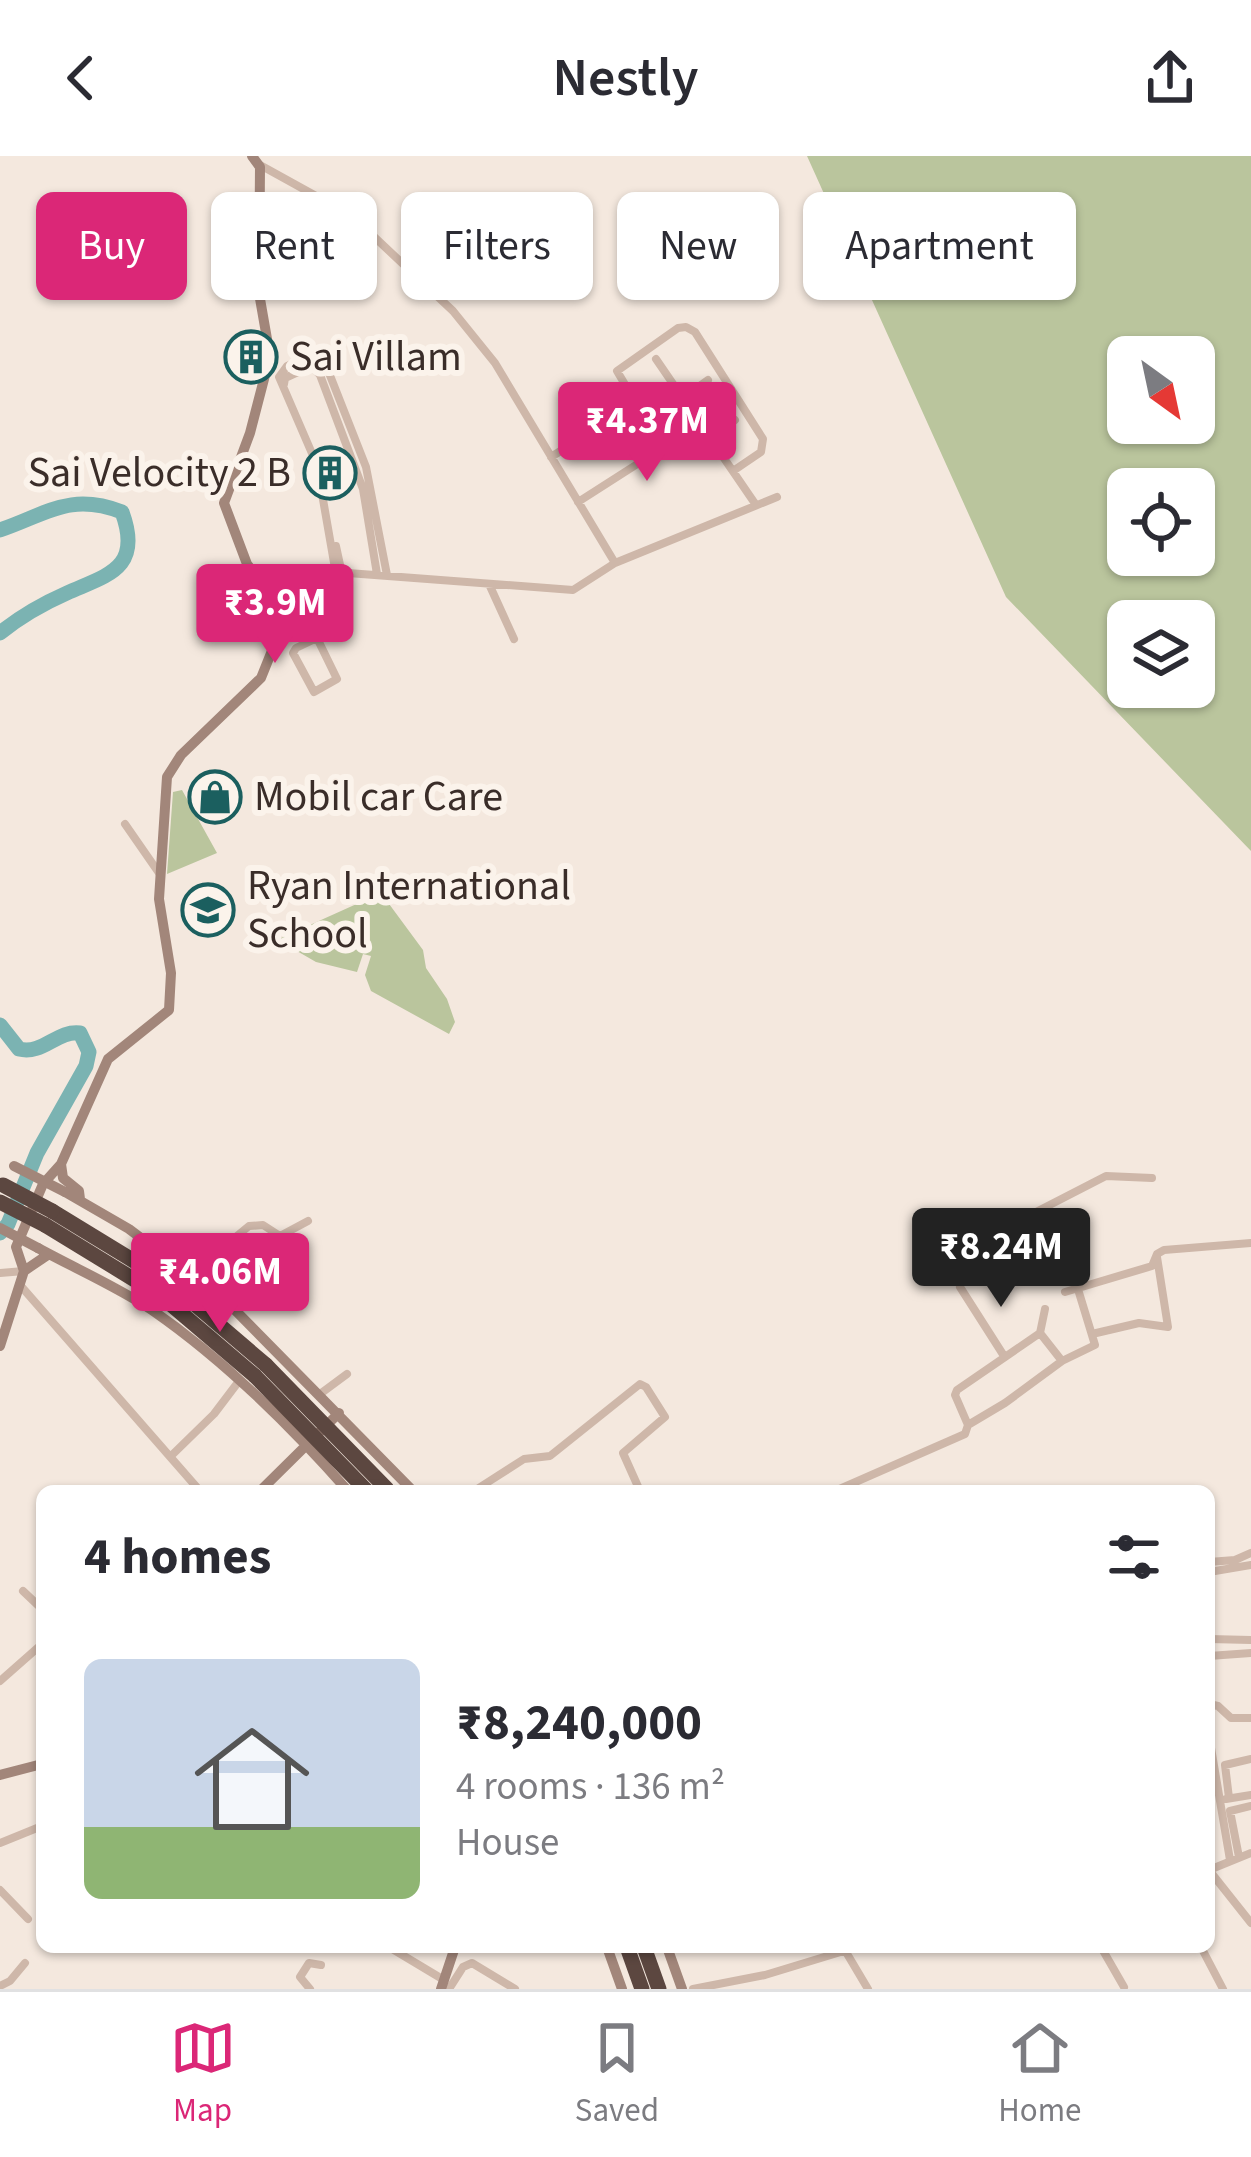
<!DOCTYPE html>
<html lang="en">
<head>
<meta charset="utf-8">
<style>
  body { margin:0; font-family:"Source Sans 3",sans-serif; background:#f2f2f3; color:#2b2b33; height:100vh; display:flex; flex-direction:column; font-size:45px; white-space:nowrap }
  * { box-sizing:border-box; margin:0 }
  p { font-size:39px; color:#7c7c81 }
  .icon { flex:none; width:66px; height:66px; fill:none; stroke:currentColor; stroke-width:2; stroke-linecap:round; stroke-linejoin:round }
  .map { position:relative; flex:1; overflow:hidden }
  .panel { position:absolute; left:36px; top:1329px; width:1179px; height:468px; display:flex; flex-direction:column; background:#fff; border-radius:18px; box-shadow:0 3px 9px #0004 }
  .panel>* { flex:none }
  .top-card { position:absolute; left:36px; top:36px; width:1179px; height:108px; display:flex; gap:24px }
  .needle { width:78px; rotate:147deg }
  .controls { position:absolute; left:1107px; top:180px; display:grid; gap:24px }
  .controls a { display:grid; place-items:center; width:108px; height:108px; border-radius:18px; background:#fff; box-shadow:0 3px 9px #0004; font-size:60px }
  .price { position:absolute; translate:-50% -102px; padding:0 27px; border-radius:12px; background:#db2777; color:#fff; font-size:39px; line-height:78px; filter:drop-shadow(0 3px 6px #0008) }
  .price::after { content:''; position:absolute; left:50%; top:72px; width:36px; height:27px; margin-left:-18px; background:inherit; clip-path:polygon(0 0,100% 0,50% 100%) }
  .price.on { background:#222; color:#fff }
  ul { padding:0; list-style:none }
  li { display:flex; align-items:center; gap:36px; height:300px; padding:0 48px }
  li+li { border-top:3px solid #e1e1e2 }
  li span { display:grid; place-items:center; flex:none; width:336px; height:240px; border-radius:18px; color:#555 }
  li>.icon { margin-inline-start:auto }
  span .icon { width:144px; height:144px; fill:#fffc; stroke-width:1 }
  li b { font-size:51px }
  h2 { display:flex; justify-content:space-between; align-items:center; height:144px; padding:0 48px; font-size:51px }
  .tag { padding:0 42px; border-radius:18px; background:#fff; box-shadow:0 3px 9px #0004; font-size:42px; line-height:108px }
  .tag.on { background:#db2777; color:#fff }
  header { display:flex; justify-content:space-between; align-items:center; height:156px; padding:0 48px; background:#fff; font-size:54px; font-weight:600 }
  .dock { display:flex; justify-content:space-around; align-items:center; height:168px; border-top:3px solid #e1e1e2; background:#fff; font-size:33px; color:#7c7c81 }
  .dock a { display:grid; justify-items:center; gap:6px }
  .dock .on { color:#db2777 }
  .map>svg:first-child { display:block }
</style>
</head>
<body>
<header><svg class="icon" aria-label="back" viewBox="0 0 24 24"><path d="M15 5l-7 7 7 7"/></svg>Nestly<svg class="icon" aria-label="share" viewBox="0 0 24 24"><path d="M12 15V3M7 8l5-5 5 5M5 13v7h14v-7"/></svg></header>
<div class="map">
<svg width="1251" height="1833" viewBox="0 0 1251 1833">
  <rect width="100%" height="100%" fill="#f4e8de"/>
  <path fill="#bac59d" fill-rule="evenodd" d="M807 0H1251V695L1006 441ZM1128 201H1194V267H1128ZM1128 333H1194V399H1128ZM1194 465V531H1128V465Z
    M182 634 217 697 167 718 173 636Z
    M381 737 423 794 426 812 447 843 455 866 449 878 371 835 365 819 371 800 363 798 357 816 316 806 283 787 281 782Z"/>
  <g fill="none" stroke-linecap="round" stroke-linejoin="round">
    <path stroke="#7bb3b2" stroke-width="15" d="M0 374C47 358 70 336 122 356 143 413 107 419 67 437 42 448 21 460 0 477
      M0 869 19 893C43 899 57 874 80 877L89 896 86 910 37 997 8 1068 0 1077"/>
    <path stroke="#ceb7a9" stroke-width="8" d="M260 9 327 46 369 76 453 155 495 207 615 407
      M656 203 756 349
      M284 228 285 222 311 210 320 219 363 333 377 418
      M683 242 708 224
      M636 247 617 215 678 172 686 171 695 176 763 283 761 296 733 315
      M710 282 735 264
      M551 301 656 235 684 278
      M578 346 692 273 666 233 673 228
      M336 390 342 418
      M336 418 317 309 279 221 287 210 320 194 366 311 387 419
      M300 425 348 417 573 434 615 407 777 341
      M489 428 514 483
      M317 482 337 523 314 536 293 497 296 492Z
      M125 668 159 717
      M0 1117 24 1115
      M191 1118 249 1070 263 1069 280 1080 308 1065
      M20 1129 200 1335
      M960 1131 1004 1200
      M1065 1136 1152 1110 1157 1098 1164 1094 1251 1087
      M1092 1178 1139 1167 1168 1171 1157 1101
      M1062 1205 1095 1189 1077 1130 1036 1056 1106 1020 1152 1022
      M320 1238 347 1218
      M968 1269 1005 1247 1062 1205 1040 1177
      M171 1300 214 1258 239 1225
      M474 1335 524 1303 550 1300 640 1228 646 1231 665 1261 623 1297 640 1335
      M835 1335 965 1278 968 1269 955 1239 957 1234 1040 1177 1045 1153
      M1209 1406 1235 1404 1251 1397
      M1209 1416 1251 1409
      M23 1435 42 1453
      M1209 1483 1251 1484
      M1209 1500 1251 1497
      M0 1525 42 1488
      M1209 1548 1218 1550 1231 1562H1251
      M1209 1580 1230 1704
      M1229 1642 1225 1609 1251 1603
      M1226 1643 1251 1639
      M0 1687 42 1670
      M1239 1701 1230 1655 1251 1650
      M1209 1714 1251 1767
      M1209 1714 1251 1697
      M0 1734 28 1763
      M389 1791 444 1824
      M1101 1791 1124 1831
      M1201 1791 1223 1833
      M846 1796 868 1833
      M0 1830 10 1825 25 1807
      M310 1833 300 1821 309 1807 321 1809
      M449 1833 463 1811 472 1807 515 1833
      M693 1833 765 1819 857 1791"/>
    <path stroke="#a2867a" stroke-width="10" d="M61 1008 63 1022 79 1035 80 1043
      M65 1036 129 1073 231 1150 413 1335
      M38 1092C76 1113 116 1130 152 1154 224 1204 290 1269 348 1335
      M24 1115 16 1091 43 1028 61 1008 108 903 169 854 171 817 159 743 167 621 181 599 261 522 300 425 254 417 247 408 224 347 250 277 270 200 259 137 260 11 252 0
      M0 1190 24 1115 49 1098
      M260 1335 339 1257
      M0 1619 42 1608
      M607 1791 622 1833
      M667 1791 682 1833
      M441 1833 455 1791"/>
    <path stroke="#5c4740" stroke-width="15" d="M52 1055 170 1127 266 1209
      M45 1069 161 1140 255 1220
      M627 1791 642 1833
      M644 1791 659 1833"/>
    <path stroke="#a2867a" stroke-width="10" d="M14 1010 65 1036
      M0 1072 38 1092"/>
    <path stroke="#5c4740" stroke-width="15" d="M3 1029 52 1055
      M0 1046 45 1069
      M266 1209 387 1333
      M255 1220 367 1335"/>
  </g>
  <defs>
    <g id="building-ring" transform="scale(2.7)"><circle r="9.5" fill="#fbf3eb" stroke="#1b5f5f" stroke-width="1.5"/><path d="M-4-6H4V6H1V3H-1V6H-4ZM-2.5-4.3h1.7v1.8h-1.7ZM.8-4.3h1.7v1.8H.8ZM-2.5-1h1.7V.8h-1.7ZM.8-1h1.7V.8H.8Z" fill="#1b5f5f"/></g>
    <g id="shop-ring" transform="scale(2.7)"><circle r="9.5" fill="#fbf3eb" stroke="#1b5f5f" stroke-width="1.5"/><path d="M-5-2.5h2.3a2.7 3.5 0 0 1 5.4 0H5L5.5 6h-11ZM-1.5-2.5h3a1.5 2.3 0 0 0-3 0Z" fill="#1b5f5f"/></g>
    <g id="school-ring" transform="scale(2.7)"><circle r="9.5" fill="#fbf3eb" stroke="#1b5f5f" stroke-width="1.5"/><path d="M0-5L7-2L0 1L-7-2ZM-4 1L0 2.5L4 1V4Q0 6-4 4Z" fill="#1b5f5f"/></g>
  </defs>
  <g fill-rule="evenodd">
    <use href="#building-ring" x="251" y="201"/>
    <use href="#building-ring" x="330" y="317"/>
    <use href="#shop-ring" x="215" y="641"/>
    <use href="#school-ring" x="208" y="754"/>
  </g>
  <g text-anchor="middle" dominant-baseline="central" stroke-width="12" stroke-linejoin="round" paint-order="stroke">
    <g font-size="42" fill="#3a2d29" stroke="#fbf3eb" text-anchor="start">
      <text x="290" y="201">Sai Villam</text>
      <text x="291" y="317" text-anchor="end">Sai Velocity 2 B</text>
      <text x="254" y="641">Mobil car Care</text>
      <text x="247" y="730">Ryan International<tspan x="247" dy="48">School</tspan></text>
    </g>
  </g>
</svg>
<div class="controls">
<a><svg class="needle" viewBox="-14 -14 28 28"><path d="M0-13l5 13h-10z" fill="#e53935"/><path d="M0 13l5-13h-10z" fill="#7c7c81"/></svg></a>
<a><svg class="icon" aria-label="locate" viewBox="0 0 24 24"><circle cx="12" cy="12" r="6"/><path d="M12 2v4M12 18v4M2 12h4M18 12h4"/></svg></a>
<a><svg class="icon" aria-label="layers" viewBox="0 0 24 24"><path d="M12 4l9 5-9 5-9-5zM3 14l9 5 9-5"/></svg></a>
</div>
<b class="price" style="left:647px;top:328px">₹4.37M</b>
<b class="price" style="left:275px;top:510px">₹3.9M</b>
<b class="price on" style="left:1001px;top:1154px">₹8.24M</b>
<b class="price" style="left:220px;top:1179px">₹4.06M</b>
<div class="top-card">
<a class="tag on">Buy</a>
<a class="tag">Rent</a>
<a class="tag">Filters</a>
<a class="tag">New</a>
<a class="tag">Apartment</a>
</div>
<section class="panel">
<h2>4 homes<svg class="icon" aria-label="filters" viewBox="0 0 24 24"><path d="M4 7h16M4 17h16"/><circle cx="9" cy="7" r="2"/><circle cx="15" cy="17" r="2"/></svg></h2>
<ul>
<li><span style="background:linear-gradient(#c9d6e8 70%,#8fb573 0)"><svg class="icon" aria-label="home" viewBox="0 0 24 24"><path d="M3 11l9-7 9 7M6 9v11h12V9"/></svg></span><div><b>₹8,240,000</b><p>4 rooms · 136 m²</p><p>House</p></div></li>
</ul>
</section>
</div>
<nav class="dock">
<a class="on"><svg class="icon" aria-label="map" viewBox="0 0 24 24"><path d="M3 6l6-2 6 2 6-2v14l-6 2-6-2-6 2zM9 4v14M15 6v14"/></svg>Map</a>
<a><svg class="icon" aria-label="saved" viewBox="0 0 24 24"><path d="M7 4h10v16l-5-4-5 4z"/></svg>Saved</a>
<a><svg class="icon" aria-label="home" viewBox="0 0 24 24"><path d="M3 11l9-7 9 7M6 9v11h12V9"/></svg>Home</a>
</nav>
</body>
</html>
